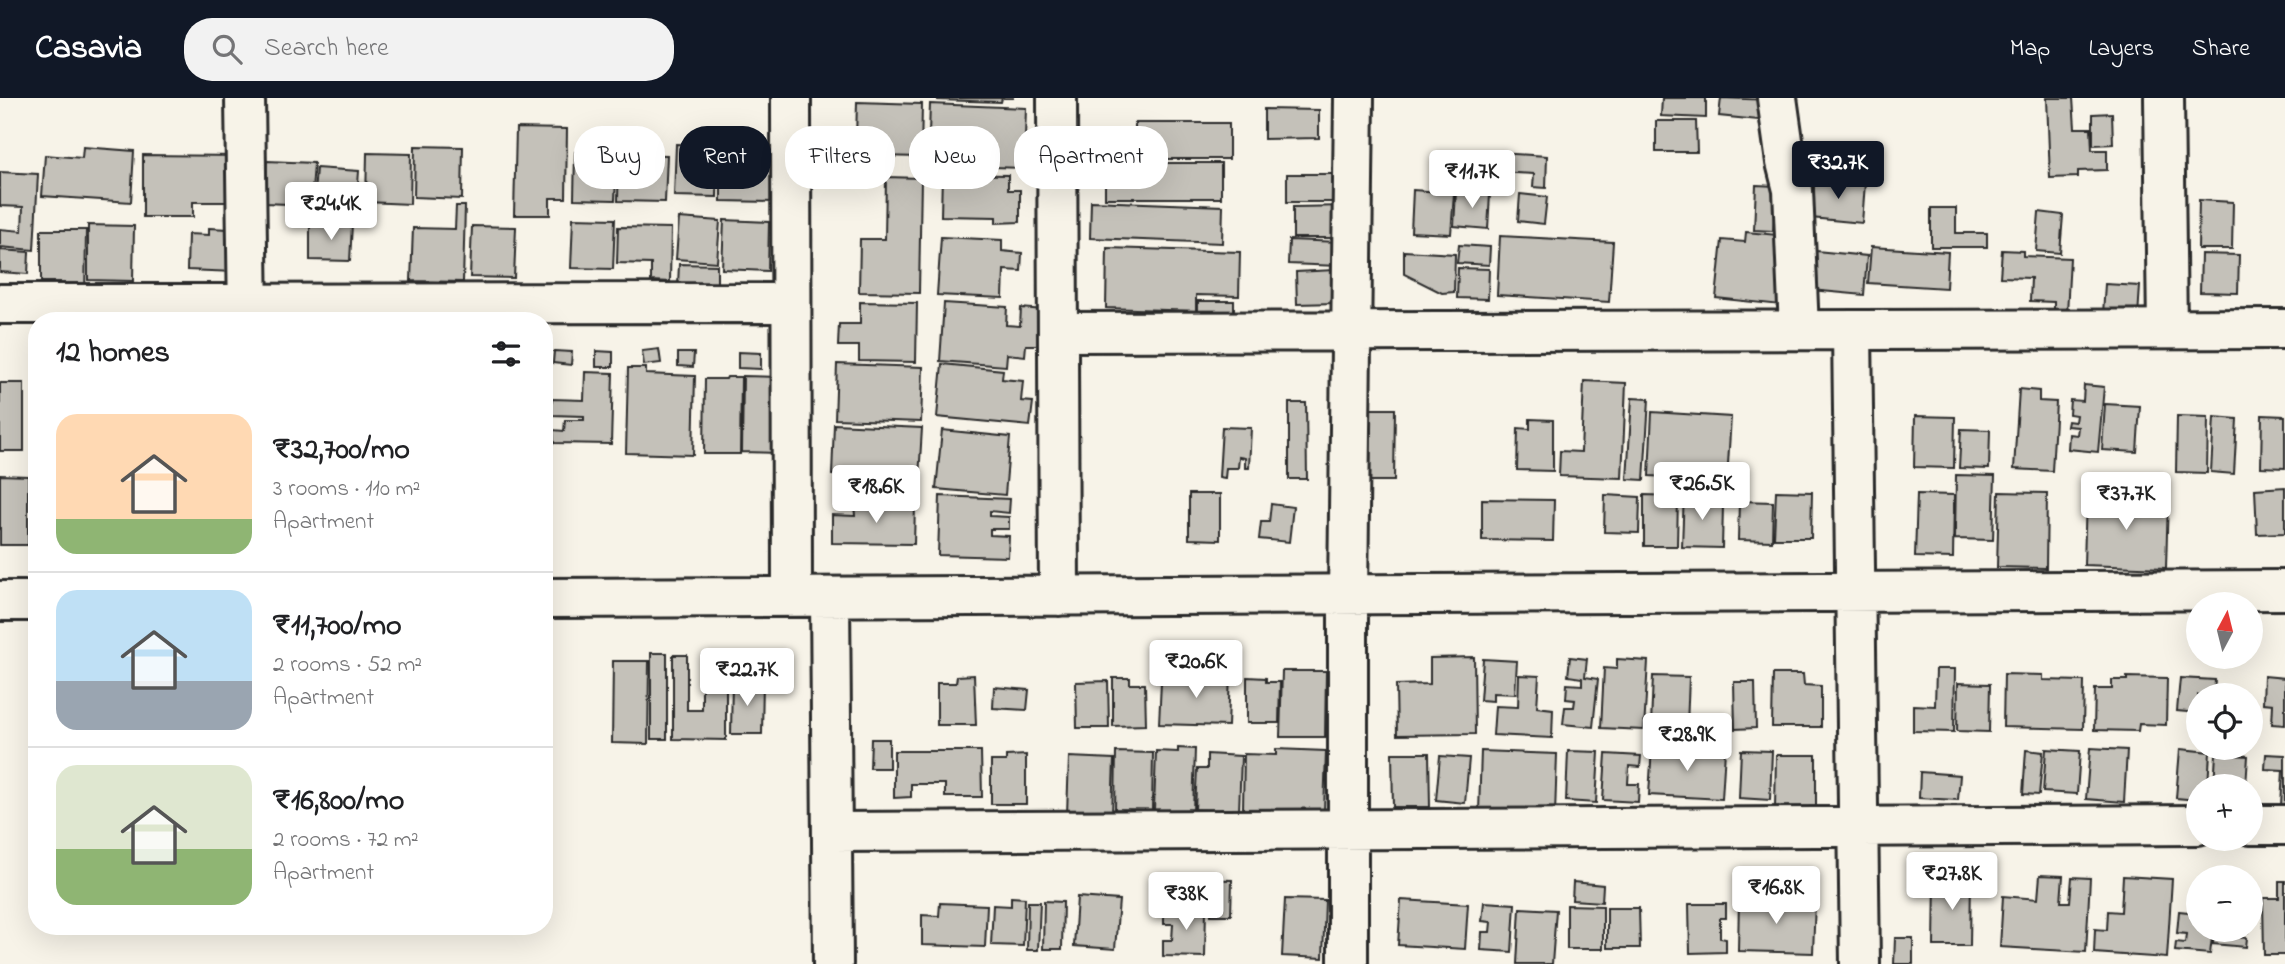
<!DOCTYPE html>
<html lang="en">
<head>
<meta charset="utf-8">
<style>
  body { margin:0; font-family:"Indie Flower",sans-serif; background:#f2f2f2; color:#202124; height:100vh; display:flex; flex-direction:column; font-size:26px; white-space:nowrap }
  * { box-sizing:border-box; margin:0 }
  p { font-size:23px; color:#757577 }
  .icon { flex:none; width:38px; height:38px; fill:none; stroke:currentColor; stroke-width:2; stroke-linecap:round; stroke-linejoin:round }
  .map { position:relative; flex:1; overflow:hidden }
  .side { position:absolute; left:28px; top:214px; width:525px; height:623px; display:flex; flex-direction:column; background:#fff; border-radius:28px; box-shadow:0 7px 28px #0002 }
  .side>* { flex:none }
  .guide { position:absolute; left:574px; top:28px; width:665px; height:63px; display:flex; gap:14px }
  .needle { width:46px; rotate:7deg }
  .controls { position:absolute; left:2186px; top:494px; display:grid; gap:14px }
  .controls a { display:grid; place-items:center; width:77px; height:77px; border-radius:50%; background:#fff; box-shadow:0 7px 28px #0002; font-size:35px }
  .price { position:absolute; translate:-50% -60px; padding:0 16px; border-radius:7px; background:#fff; color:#222; font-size:23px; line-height:46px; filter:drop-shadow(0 2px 4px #0008) }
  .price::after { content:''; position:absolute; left:50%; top:42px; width:21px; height:16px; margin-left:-10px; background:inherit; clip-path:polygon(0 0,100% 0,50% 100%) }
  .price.selected { background:#111827; color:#fff }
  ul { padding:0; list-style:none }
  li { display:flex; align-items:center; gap:21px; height:175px; padding:0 28px }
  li+li { border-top:2px solid #e0e0e0 }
  li span { display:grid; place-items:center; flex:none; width:196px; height:140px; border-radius:21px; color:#555 }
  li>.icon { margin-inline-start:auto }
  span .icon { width:84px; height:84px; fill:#fffc; stroke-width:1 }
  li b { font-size:30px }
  h2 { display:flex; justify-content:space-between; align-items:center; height:84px; padding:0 28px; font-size:30px }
  .pill { padding:0 24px; border-radius:28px; background:#fff; box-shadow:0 7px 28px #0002; font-size:24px; line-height:63px }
  .pill.selected { background:#111827; color:#fff }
  header { display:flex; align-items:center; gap:42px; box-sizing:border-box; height:98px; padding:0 35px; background:#111827; color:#fff }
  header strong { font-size:33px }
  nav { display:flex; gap:38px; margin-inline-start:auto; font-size:24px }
  .search { width:490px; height:63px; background:#f2f2f2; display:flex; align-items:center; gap:18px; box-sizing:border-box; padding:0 24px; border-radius:28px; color:#757577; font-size:26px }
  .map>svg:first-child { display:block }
</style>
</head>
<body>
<header>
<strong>Casavia</strong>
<div class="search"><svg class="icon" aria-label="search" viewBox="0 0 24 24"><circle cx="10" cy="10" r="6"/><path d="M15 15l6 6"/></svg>Search here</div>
<nav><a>Map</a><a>Layers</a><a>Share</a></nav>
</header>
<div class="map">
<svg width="2285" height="866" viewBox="0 0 2285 866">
  <rect width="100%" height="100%" fill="#f7f3e8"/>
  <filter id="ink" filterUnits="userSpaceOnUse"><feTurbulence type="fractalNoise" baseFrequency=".0143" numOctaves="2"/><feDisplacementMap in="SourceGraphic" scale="14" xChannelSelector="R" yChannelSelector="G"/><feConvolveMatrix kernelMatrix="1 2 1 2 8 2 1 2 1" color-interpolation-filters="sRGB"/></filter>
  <g filter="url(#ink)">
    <path fill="#c4c1b9" stroke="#2b2b2b" stroke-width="2" d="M938 0H1014H1002L1001 4 938 2Z
      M1662 0H1706V20L1661 18Z
      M1721 0 1770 2 1768 23 1719 18Z
      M2047 0H2073L2075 30H2091L2092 52H2107V72L2078 73V79L2050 80Z
      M857 4 922 6 921 59 835 57 836 41H856Z
      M930 6 1026 10 1024 70 928 67Z
      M1264 11 1319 12V40L1264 41Z
      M2112 15 2113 46 2093 47V16Z
      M1656 23H1696L1697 54H1656Z
      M1135 25H1229V61H1135Z
      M516 30 567 31 566 100H550V117H514Z
      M676 46 696 47V54L718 55 717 99 674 98Z
      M415 48 463 49 462 101 414 99Z
      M83 49 134 53 131 104 42 98 45 57 82 60Z
      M751 53 775 54 774 104 721 103V62L751 63Z
      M575 54 617 56 615 102 574 101Z
      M367 55 411 56 410 106 366 104Z
      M1498 55 1547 58 1546 90 1533 89 1534 76 1497 74Z
      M619 56 667 57 665 104 618 103Z
      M143 57 240 58V104H193V119H143Z
      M267 63 314 65 311 107 265 105Z
      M1105 65H1221V100H1105Z
      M316 70 359 73 356 113 313 110Z
      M0 74 38 76 34 152 0 149V131L22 133 23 109 0 108Z
      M942 76 1008 77V92H1020V124L996 125V119L941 118Z
      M1287 76H1342L1341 104H1287Z
      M886 79 921 80 919 195 859 194 860 141H885Z
      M1815 80 1865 85 1862 125 1811 120Z
      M1756 87 1776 88 1773 133 1754 132Z
      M1413 92 1454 95 1451 136 1411 134Z
      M1456 94 1490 96 1488 131 1454 128Z
      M1520 96 1547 99 1544 126 1518 123Z
      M2199 102 2233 104 2232 151H2198Z
      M1091 103 1223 108 1222 145 1090 140Z
      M456 108H465L463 184 411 183 413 130 455 131Z
      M1349 108 1348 140H1293V109Z
      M1931 110H1956V135H1987V149H1931Z
      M2039 114 2063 117 2060 155 2036 153Z
      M573 120 615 121 613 171 571 170Z
      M679 120 720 123 717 164 676 161Z
      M724 122 769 124 768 173 722 171Z
      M310 125 352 126 350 163 310 162Z
      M88 127 134 128 133 183 88 182Z
      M472 128 516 129 514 180 470 179Z
      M618 129 671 130 670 184 651 183V166L617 165Z
      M209 130 229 131 235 174 187 172 188 136 209 137Z
      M41 132H86L85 202H61L60 184H41Z
      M1746 134 1788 138 1781 207 1716 200 1722 142 1745 144Z
      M1500 138 1613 144 1609 204 1497 197Z
      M941 139 1002 142V153L1022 155 1021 173 1004 172 1003 200 937 197Z
      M1289 142 1340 144 1339 168 1288 166Z
      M1459 147 1490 149 1489 167 1457 165Z
      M1871 149 1948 154 1946 190 1868 185Z
      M1107 150 1240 154 1239 198 1196 197V213L1106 210Z
      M0 152 29 154 28 176 0 174Z
      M2002 152 2023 153V158L2070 160 2067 215 2054 214V204L2030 203 2031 180 2000 179Z
      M1404 153 1455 156 1454 194 1442 195 1404 176Z
      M1816 153 1867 158 1864 197 1811 192Z
      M2201 156 2239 157 2238 195 2200 194Z
      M679 166 717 167V187H678Z
      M1458 170 1489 171 1488 201 1457 200Z
      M1334 172 1336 205 1297 206 1296 174Z
      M2105 186 2140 188 2138 218 2103 216Z
      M1198 203H1234V231L1198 230Z
      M860 204 917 205 916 264 859 263V248H838L839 226H860Z
      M944 205 1007 209 1006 227 1020 228 1021 210 1044 212 1041 247H1026L1025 258 1007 256 1006 268 940 263Z
      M659 251 661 265 644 267 642 253Z
      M554 253 572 254 571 267 553 265Z
      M596 253 613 254V269H596Z
      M738 254 761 255V271L738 270Z
      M678 255H694L693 269 678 268Z
      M837 266 923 269 921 324 835 321Z
      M942 266 1003 272 1002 281 1023 283 1021 303 1033 304 1030 328 937 319Z
      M628 270H646V276L695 278 693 357 626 355Z
      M585 274 613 275 611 346 554 345 553 332 564 333 565 322H584V318L551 317 552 301 584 302Z
      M743 278 779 279 777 355 742 354Z
      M727 279H741L740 356H704L705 281H726Z
      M1584 283 1626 285 1622 380 1559 378 1560 353 1581 354Z
      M0 285H24V353H0Z
      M2084 287 2104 289 2098 354 2068 351 2069 336 2077 337 2078 329 2067 328 2068 323 2075 324 2076 317 2069 316 2070 302 2083 303Z
      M2019 291 2039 293V303L2056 304 2052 373 2014 371Z
      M1632 300 1649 301 1644 382 1627 381Z
      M1289 305H1306L1307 381H1289Z
      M2105 306 2140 308 2137 354 2102 352Z
      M1371 311H1395L1394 383H1370Z
      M1652 314 1731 319 1727 382H1717V375L1687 373 1686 380 1649 378Z
      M2262 317 2285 318V370L2261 369Z
      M1915 318 1955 319 1954 370 1914 369Z
      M2177 318 2208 319 2207 375 2176 374Z
      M2214 319 2237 321 2234 376 2211 374Z
      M1530 321 1553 322V373L1517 372 1518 330 1530 331Z
      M834 326 922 330 919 380 832 377Z
      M1222 329 1251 330 1249 370H1245V360L1239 359 1238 370H1226L1225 380 1219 379Z
      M1961 331 1990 332 1989 371 1959 370Z
      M942 332 1010 339 1005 397 936 391Z
      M0 377 28 378V447H0Z
      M1956 377 1995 378 1993 442 1955 441Z
      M2285 389V435L2257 436 2255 391Z
      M1776 393 1812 394 1811 440H1774Z
      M1684 394 1708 395 1707 406 1723 407 1722 450 1682 449Z
      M1999 394 2047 395 2046 470 1997 469Z
      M1189 396H1220V442L1189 441Z
      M1917 396 1954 397 1953 460 1915 459Z
      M1605 397 1640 399 1639 435 1604 434Z
      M1644 397 1678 398 1677 448H1644Z
      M940 398 1010 401 1009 415 990 413V418L1009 419V431H990V437L1009 438 1008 459 938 457Z
      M2086 398 2168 400 2166 470 2084 467Z
      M1482 401 1554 402 1553 443 1482 442Z
      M1739 403 1773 404 1772 443 1738 442Z
      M854 405 915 406 914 446 832 445V417L855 418Z
      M1271 406 1293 409 1289 444 1259 441 1261 424H1269Z
      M651 555H667V641H651Z
      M673 557H687V612H702V557H726V642L673 641Z
      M1474 559 1475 636 1397 637 1396 587 1430 586V560Z
      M1570 559 1587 561 1585 579 1598 581 1593 629 1563 626 1565 609H1574L1575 602 1566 601 1567 586 1582 587V580L1568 578Z
      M1483 561 1517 563 1515 596 1493 595V603L1480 602Z
      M1617 561 1648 563 1644 632 1601 630 1604 570 1617 571Z
      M613 563H649L648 646 612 645Z
      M1936 571H1955L1954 634 1913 633V607L1935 608Z
      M1282 573H1326L1325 639H1280Z
      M1191 575 1230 576 1228 628 1159 626 1161 584H1174L1175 578 1192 579Z
      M1773 576H1803L1804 587 1821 588V629H1772Z
      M2004 576 2043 577V582L2084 583 2083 631 2003 629Z
      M974 577 976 627H937V585H956L957 578Z
      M1519 577 1539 578 1537 609 1553 611 1552 640 1493 637 1495 608 1518 609Z
      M1653 578 1689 579 1687 628 1651 627Z
      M2264 578 2285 580V627L2272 626 2273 606 2263 605Z
      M1247 579 1266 580V584H1280L1279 625H1247Z
      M2127 579 2167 580 2166 627 2139 626 2138 633 2094 632 2095 591H2112V582H2127Z
      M1113 580H1130V586H1145L1146 627 1113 628Z
      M2180 580 2215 582 2214 597H2198V615L2177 613Z
      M732 583H763L762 636H731Z
      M1108 583 1109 630H1077L1076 584Z
      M1734 584H1755L1756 630 1735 631Z
      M1958 585 1990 586 1989 634 1957 633Z
      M994 589 1029 592 1027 612 993 610Z
      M871 641H889V670H870Z
      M1652 648 1725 652 1722 701 1649 697Z
      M1178 650 1195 651 1193 714 1154 712 1156 653 1178 654Z
      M2090 650 2127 652 2124 704 2086 701Z
      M1276 651 1326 653 1324 714 1243 711 1244 656 1276 657Z
      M2046 651 2080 653 2077 696 2043 694Z
      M2180 651 2210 654 2208 688H2198V702L2176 700Z
      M1741 652 1772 653 1770 702 1739 700Z
      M2026 652 2043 654 2039 697 2023 696Z
      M894 653H981L982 699H945V686H911V699L894 700Z
      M1481 653 1557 656 1555 717 1479 714Z
      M1568 653 1599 654 1596 705 1566 703Z
      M1116 654 1153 655 1152 712 1115 711Z
      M1392 655H1429L1430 709H1393Z
      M1207 656 1241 658 1239 714 1195 711 1197 671H1207Z
      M1606 656 1641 658 1640 669 1629 668 1628 686H1639L1638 704 1603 702Z
      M2216 656 2248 658 2246 688H2214Z
      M2266 656 2285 657V707H2281L2283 672 2265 671Z
      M1026 657V706H991V663H1006V658Z
      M1776 657H1816V710H1775Z
      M1440 658 1469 660 1465 705 1436 702Z
      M1069 659 1114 661 1112 717 1067 716Z
      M1920 674 1960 677 1958 702 1919 700Z
      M2040 777 2063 778 2061 804H2070L2072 779 2090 780 2086 854 2000 849 2003 798 2038 801Z
      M2123 778 2172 781 2167 860 2094 855 2095 831 2107 832 2108 813 2121 814Z
      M1935 779H1971L1970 848H1934Z
      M1201 781 1232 782 1231 817H1211V805H1201Z
      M2279 783H2285V857H2264L2263 800H2279Z
      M1573 784 1603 787 1602 804 1572 802Z
      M1011 799 1025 800 1023 848 991 847 993 807 1011 808Z
      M1077 799 1119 802 1115 851 1074 848Z
      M1285 801 1325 802 1323 860 1282 858Z
      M1739 801 1815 803 1813 855 1738 853Z
      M1401 802 1468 806 1465 851 1398 847Z
      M1044 803 1063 804 1062 851H1043Z
      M1028 804H1040L1038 852H1027Z
      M1484 804 1515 806 1512 854 1481 852 1482 834H1490L1491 824 1482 823Z
      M940 805 987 807 985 849 922 847V817L939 818Z
      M1689 806H1726V820H1720V840L1726 841V854L1690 855Z
      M1567 807 1603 808V851H1567Z
      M1164 808 1206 809 1205 859 1163 858V842H1172L1173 826H1164Z
      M1520 810 1556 812 1552 866H1517Z
      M1607 810H1639L1640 850H1607Z
      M2179 813 2198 815V831H2213L2210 856 2175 853 2176 844 2185 845 2186 836 2177 835Z
      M2215 831H2248V834L2237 833 2236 839 2247 840 2246 849 2213 846Z
      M1895 840H1913V866H1894Z"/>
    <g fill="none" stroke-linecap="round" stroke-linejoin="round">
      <g stroke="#2b2b2b" stroke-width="44">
        <path id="minor" d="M245 0 248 222
          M791 0 792 499
          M1057 0 1059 498
          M1777 0 1786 64 1793 92 1799 232
          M2164 0 2167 231
          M0 206 791 205
          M1852 232 1860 866
          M1058 234 2285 231
          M830 499 833 866
          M544 500 2285 492
          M0 503H37
          M2250 727H2285
          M832 734 2198 727
          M1348 866V497L1354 0"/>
      </g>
      <use href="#minor" stroke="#f7f3e8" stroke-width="38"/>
    </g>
  </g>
</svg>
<div class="controls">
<a><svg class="needle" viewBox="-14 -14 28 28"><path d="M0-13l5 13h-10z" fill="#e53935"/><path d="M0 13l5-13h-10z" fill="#757577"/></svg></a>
<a><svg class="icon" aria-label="locate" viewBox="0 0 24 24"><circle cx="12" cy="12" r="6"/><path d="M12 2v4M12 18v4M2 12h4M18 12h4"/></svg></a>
<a>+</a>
<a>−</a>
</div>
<b class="price selected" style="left:1838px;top:103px">₹32.7K</b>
<b class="price" style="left:1472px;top:112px">₹11.7K</b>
<b class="price" style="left:331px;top:144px">₹24.4K</b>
<b class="price" style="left:1702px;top:424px">₹26.5K</b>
<b class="price" style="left:876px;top:427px">₹18.6K</b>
<b class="price" style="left:2126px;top:434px">₹37.7K</b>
<b class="price" style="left:1196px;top:602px">₹20.6K</b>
<b class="price" style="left:747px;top:610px">₹22.7K</b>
<b class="price" style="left:1687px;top:675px">₹28.9K</b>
<b class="price" style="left:1952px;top:814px">₹27.8K</b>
<b class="price" style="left:1776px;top:828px">₹16.8K</b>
<b class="price" style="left:1186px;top:834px">₹38K</b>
<div class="guide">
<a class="pill">Buy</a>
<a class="pill selected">Rent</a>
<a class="pill">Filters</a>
<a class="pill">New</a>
<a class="pill">Apartment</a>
</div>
<section class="side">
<h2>12 homes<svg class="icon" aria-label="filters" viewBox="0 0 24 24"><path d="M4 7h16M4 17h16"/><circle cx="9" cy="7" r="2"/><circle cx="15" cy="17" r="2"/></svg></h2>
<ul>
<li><span style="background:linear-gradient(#ffd9b3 75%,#8fb573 0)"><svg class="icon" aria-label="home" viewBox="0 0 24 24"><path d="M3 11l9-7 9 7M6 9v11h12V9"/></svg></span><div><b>₹32,700/mo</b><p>3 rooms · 110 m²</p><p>Apartment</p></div></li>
<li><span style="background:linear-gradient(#bfe0f5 65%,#9aa5b1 0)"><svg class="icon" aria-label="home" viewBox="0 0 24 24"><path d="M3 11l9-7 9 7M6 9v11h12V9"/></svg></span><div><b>₹11,700/mo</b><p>2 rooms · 52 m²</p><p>Apartment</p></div></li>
<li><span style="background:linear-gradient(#dfe7d0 60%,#8fb573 0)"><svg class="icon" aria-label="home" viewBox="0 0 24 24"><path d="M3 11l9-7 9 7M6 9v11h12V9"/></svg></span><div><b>₹16,800/mo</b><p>2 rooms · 72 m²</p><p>Apartment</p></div></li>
</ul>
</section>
</div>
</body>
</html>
